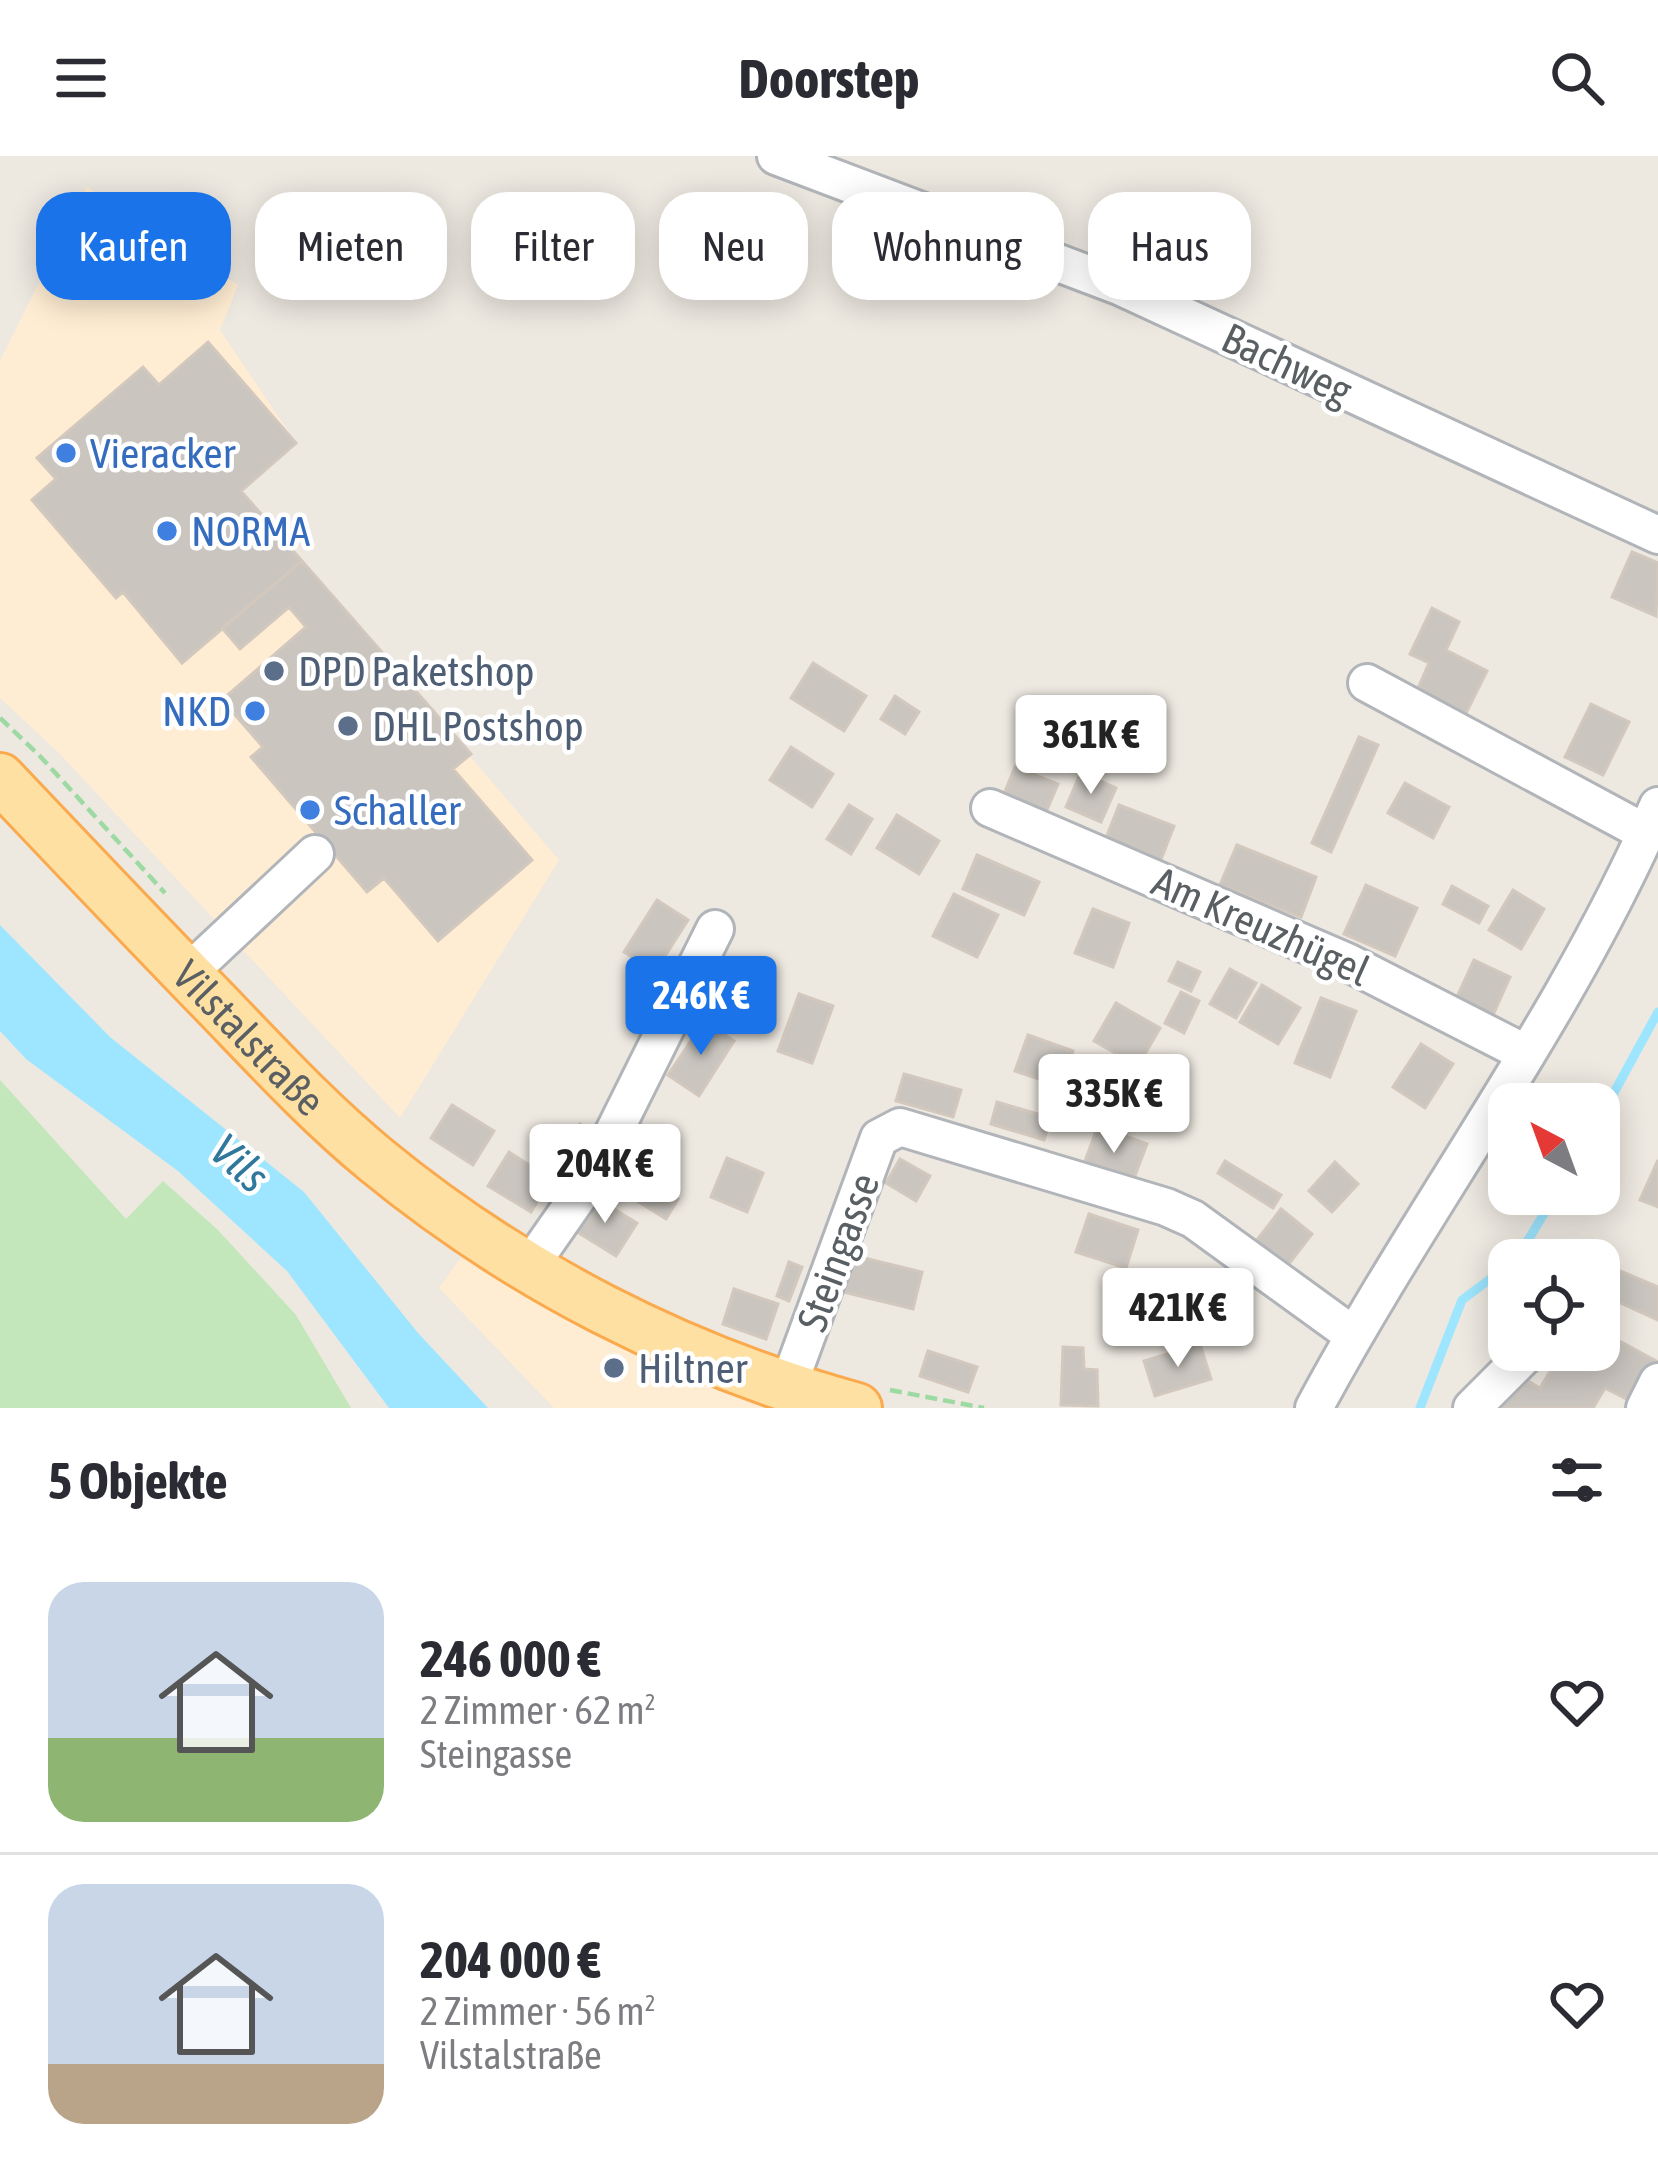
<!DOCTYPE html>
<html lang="de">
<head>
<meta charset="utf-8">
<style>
  body { margin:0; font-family:"Asap Condensed",sans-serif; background:#f2f2f3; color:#2b2b33; height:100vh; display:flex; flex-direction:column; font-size:45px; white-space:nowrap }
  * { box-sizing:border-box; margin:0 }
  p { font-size:39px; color:#7c7c81 }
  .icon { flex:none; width:66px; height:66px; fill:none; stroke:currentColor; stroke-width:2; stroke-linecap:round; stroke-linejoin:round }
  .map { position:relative; height:1252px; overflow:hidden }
  .side { display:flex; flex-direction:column; background:#fff; flex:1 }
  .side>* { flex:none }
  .hud { position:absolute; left:36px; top:36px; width:1587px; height:108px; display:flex; gap:24px }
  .needle { width:78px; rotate:319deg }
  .controls { position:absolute; left:1488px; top:927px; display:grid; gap:24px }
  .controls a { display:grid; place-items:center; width:132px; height:132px; border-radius:24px; background:#fff; box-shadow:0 6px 30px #0003; font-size:60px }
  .price { position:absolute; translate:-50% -102px; padding:0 27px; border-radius:12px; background:#fff; color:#222; font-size:39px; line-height:78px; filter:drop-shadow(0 3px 6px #0008) }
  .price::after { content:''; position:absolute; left:50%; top:72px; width:36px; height:27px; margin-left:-18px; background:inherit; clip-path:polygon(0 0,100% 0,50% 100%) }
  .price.selected { background:#1a73e8; color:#fff }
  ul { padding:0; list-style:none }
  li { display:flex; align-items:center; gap:36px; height:300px; padding:0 48px }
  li+li { border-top:3px solid #e1e1e2 }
  li span { display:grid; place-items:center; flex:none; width:336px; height:240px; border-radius:36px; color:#555 }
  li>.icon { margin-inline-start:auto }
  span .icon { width:144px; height:144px; fill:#fffc; stroke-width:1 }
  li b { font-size:51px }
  h2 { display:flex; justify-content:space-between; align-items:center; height:144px; padding:0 48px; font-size:51px }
  .pill { padding:0 42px; border-radius:36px; background:#fff; box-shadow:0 6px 30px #0003; font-size:42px; line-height:108px }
  .pill.selected { background:#1a73e8; color:#fff }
  header { display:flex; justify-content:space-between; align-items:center; height:156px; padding:0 48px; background:#fff; font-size:54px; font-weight:700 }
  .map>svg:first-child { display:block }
</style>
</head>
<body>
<header><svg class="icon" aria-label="menu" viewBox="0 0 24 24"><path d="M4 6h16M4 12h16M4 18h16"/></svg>Doorstep<svg class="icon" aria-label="search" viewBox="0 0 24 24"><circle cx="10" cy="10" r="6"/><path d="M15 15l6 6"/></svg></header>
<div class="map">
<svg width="1658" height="1252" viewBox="0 0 1658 1252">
  <rect width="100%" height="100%" fill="#ede8e0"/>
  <path fill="#ffedd3" d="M87 31 238 129 220 174 296 287 242 335 559 704 400 962 58 596 0 542V205Z
    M467 1093 632 1186 764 1252H554L439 1132Z"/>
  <path fill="#c3e7bb" d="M0 924 126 1063 163 1025 218 1074 296 1159 351 1252H0Z"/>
  <path fill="#9ee6ff" d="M0 769 110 881 304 1036 418 1177 488 1252H389L287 1115 178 1015 26 903 0 875Z"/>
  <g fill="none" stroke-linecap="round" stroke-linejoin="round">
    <path stroke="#9ee6ff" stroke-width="9" d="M1599 964 1658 856
      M1516 1104 1556 1038
      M1420 1252 1462 1144 1509 1109"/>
  </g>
  <path fill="#cac5bf" stroke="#d2c8be" stroke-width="3" d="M208 186 296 287 241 335 302 405 182 507 123 436 116 442 32 344 56 323 37 302 143 211 159 229Z
    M1632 396 1658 407 1656 460 1612 441Z
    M302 405 471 598 453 613 532 704 438 785 384 722 367 736 251 601 263 591 222 544 306 471 289 451 240 493 222 472Z
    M1432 452 1459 466 1446 494 1487 515 1465 559 1416 537 1429 507 1410 498Z
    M813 507 866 540 844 575 791 542Z
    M895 540 919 556 905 578 881 563Z
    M1591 548 1629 566 1603 619 1565 601Z
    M1359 581 1378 589 1331 696 1312 687Z
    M791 591 833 618 812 651 770 624Z
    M1015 611 1058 628 1046 656 1004 638Z
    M1081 616 1116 632 1101 666 1066 651Z
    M1405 627 1449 651 1433 682 1388 657Z
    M849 649 872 663 851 698 827 683Z
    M1119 649 1174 670 1158 711 1103 690Z
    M897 659 939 685 919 718 877 692Z
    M1237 689 1316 721 1301 761 1220 729Z
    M977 699 1039 726 1024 759 963 733Z
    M1366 729 1417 752 1395 800 1344 778Z
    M1452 730 1488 750 1479 767 1443 748Z
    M1513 734 1544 753 1521 793 1489 774Z
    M954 738 998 759 977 801 933 780Z
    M657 744 688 764 655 816 624 796Z
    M1093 753 1129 767 1113 811 1075 797Z
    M1474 804 1510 821 1493 859 1456 843Z
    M1178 806 1200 816 1191 835 1169 825Z
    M1230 813 1256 827 1236 862 1210 848Z
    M1262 829 1300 852 1278 888 1240 866Z
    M1181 836 1199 845 1184 877 1165 867Z
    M799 838 833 850 812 907 778 895Z
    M1321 842 1356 855 1330 921 1295 907Z
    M1116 847 1160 872 1138 910 1094 885Z
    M704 865 734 885 699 940 668 919Z
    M1028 879 1073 895 1060 930 1015 915Z
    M1421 888 1453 908 1425 952 1393 931Z
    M1103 912 1121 918 1107 962 1089 957Z
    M904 918 961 934 953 961 896 945Z
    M997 946 1051 962 1044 984 991 968Z
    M452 949 494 975 473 1009 431 982Z
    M580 968 598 980 586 999 568 987Z
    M1098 970 1147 988 1131 1030 1082 1013Z
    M509 996 551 1023 531 1056 488 1030Z
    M727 1002 763 1017 747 1056 711 1041Z
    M900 1003 930 1020 916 1045 886 1027Z
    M1658 1004V1051L1640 1044Z
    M1225 1005 1281 1039 1273 1052 1218 1017Z
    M1335 1006 1358 1028 1332 1056 1309 1035Z
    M622 1008 678 1043 666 1063 610 1028Z
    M594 1041 637 1067 616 1100 574 1074Z
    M1281 1053 1312 1078 1285 1113 1253 1089Z
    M1089 1058 1138 1074 1126 1112 1076 1096Z
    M852 1099 922 1116 913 1153 843 1136Z
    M789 1106 802 1111 789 1145 777 1140Z
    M1599 1106 1658 1131V1164L1599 1137Z
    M734 1133 778 1148 766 1183 723 1168Z
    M1599 1174 1658 1206 1634 1247 1605 1232 1593 1252H1498L1518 1219 1540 1232 1563 1194H1599Z
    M1200 1188 1211 1223 1155 1240 1144 1205Z
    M1063 1191 1083 1192 1084 1213 1097 1214 1098 1250 1061 1249Z
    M928 1195 977 1211 968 1236 920 1220Z"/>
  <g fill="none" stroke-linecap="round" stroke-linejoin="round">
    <g stroke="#b1b5b9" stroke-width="42">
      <path id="minor" d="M776 0 1119 130 1658 379
        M1367 527 1646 677
        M990 652 1347 806 1527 898
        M187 818 315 698
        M529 1111 591 1022 715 773
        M787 1233 879 982 900 971 1166 1051 1193 1063 1353 1179
        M1314 1252C1423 1049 1566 863 1658 650
        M1472 1252 1530 1194
        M1645 1252 1658 1226"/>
    </g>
    <g stroke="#faaa4d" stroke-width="54">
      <g id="major">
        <path id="s1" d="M0 622C73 699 146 776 220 852 270 904 320 958 376 1004 517 1120 682 1204 857 1252"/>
      </g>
    </g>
    <path stroke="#9dd9a2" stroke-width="4.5" stroke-dasharray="12 6" stroke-linecap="butt" d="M0 562 38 598 165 737
      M890 1234 984 1252"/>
    <use href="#minor" stroke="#fff" stroke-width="36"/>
    <use href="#major" stroke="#ffe0a3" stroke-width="48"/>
  </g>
  <g fill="#3f7fe0" stroke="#fff" stroke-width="4.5">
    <circle cx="66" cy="297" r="12"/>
    <circle cx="167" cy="375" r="12"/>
    <circle cx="255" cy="555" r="12"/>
    <circle cx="310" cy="654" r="12"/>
  </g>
  <g fill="#5c6f8a" stroke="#fff" stroke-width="4.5">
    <circle cx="274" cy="515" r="12"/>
    <circle cx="348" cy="570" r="12"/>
    <circle cx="614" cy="1212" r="12"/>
  </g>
  <g text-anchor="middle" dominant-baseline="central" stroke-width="9" stroke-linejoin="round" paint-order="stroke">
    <g font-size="42" fill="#595f62" stroke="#fff">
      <text transform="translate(1287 208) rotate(25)">Bachweg</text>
      <text transform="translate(1261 770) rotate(24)">Am Kreuzhügel</text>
      <text stroke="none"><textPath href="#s1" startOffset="360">Vilstalstraße</textPath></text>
      <text transform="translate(838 1096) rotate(-70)">Steingasse</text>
    </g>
    <g font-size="42" fill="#366cbe" stroke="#fff" text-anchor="start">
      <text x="90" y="297">Vieracker</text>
      <text x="191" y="375">NORMA</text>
      <text x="231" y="555" text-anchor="end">NKD</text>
      <text x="334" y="654">Schaller</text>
    </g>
    <g font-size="42" fill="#4e5e75" stroke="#fff" text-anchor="start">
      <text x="298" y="515">DPD Paketshop</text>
      <text x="372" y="570">DHL Postshop</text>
      <text x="638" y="1212">Hiltner</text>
    </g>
    <g font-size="45" font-style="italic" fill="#30789b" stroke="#fff">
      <text transform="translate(240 1007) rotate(42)">Vils</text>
    </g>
  </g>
</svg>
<div class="controls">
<a><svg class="needle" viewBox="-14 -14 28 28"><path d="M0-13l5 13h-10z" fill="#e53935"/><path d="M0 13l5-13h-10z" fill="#7c7c81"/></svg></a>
<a><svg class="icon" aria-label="locate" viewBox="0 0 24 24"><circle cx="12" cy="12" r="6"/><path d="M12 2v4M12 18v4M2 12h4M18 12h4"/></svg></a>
</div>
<b class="price" style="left:1091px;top:641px">361K €</b>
<b class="price selected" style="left:701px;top:902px">246K €</b>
<b class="price" style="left:1114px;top:1000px">335K €</b>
<b class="price" style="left:605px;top:1070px">204K €</b>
<b class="price" style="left:1178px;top:1214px">421K €</b>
<div class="hud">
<a class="pill selected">Kaufen</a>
<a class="pill">Mieten</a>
<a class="pill">Filter</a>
<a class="pill">Neu</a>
<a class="pill">Wohnung</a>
<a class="pill">Haus</a>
</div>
</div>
<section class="side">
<h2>5 Objekte<svg class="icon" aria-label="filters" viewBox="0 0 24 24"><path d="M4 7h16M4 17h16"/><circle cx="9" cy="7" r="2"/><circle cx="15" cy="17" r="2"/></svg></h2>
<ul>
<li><span style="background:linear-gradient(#c9d6e8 65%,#8fb573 0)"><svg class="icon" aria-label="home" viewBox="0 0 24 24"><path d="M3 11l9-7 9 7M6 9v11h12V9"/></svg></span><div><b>246 000 €</b><p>2 Zimmer · 62 m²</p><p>Steingasse</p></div><svg class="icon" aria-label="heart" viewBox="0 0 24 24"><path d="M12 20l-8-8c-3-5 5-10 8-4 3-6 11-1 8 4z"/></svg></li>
<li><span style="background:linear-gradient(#c9d6e8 75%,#b9a48a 0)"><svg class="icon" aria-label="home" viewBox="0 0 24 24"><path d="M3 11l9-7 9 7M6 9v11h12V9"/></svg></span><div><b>204 000 €</b><p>2 Zimmer · 56 m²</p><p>Vilstalstraße</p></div><svg class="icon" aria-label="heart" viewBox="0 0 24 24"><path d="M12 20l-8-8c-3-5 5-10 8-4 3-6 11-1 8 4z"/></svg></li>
</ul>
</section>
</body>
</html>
